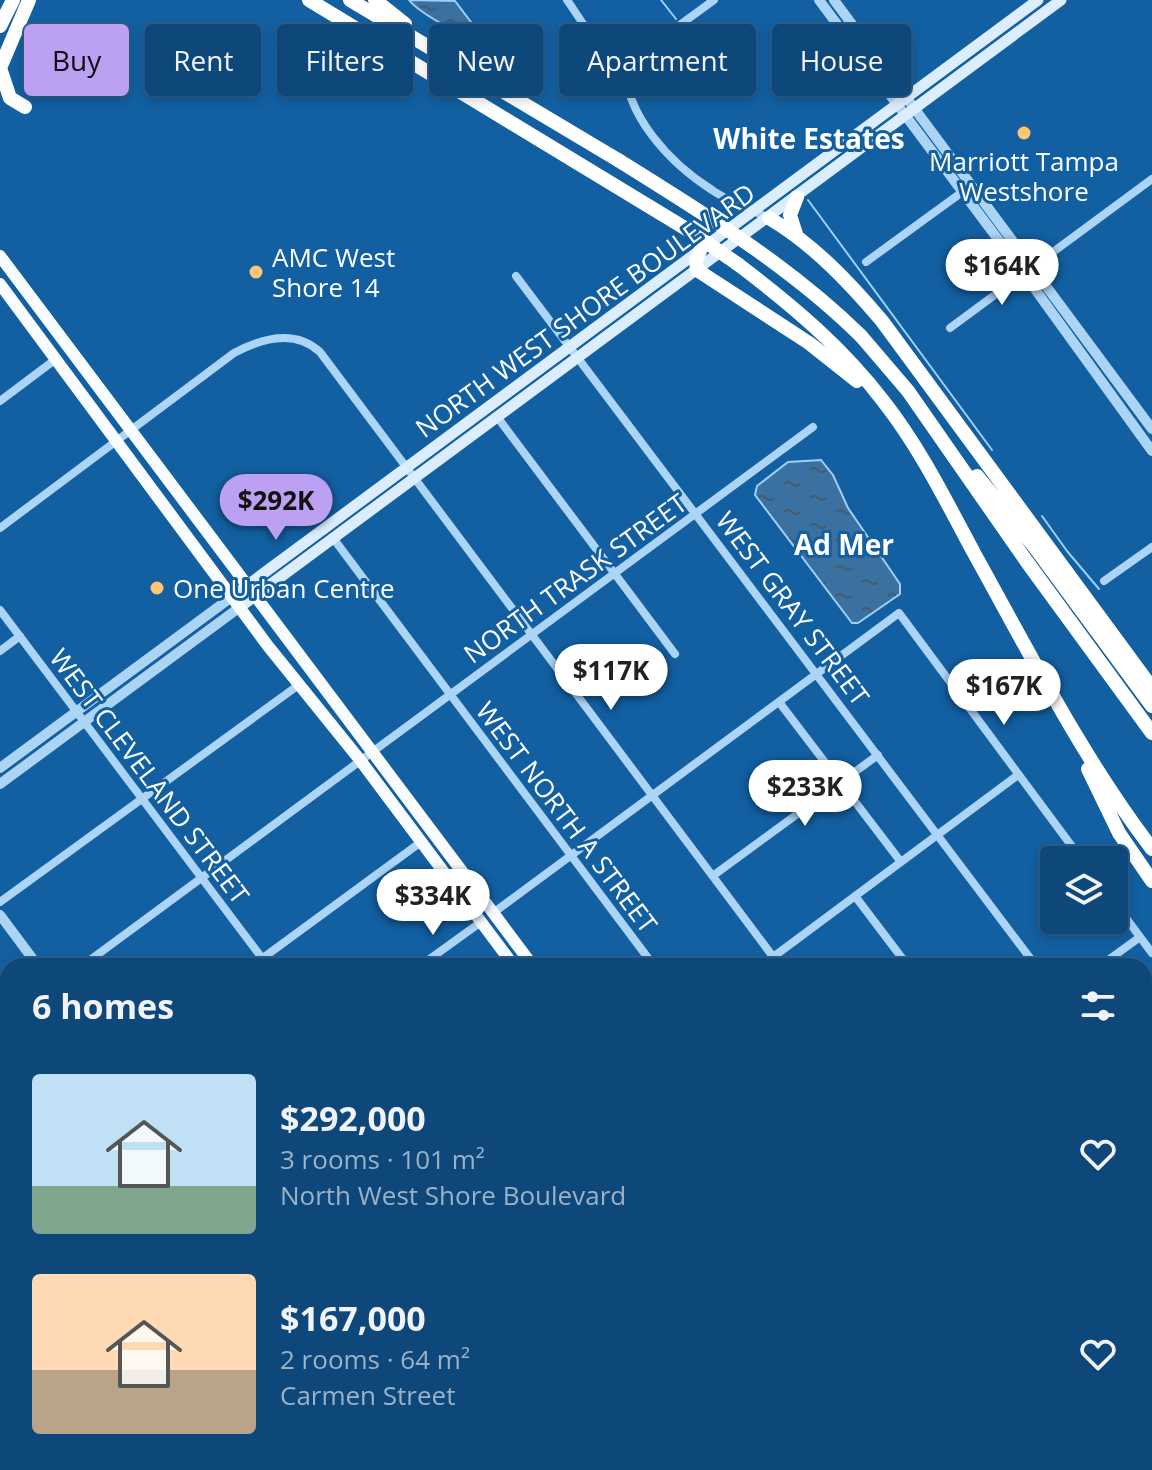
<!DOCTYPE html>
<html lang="en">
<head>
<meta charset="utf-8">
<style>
  body { margin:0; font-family:"Open Sans",sans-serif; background:#1c5180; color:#f1f3f6; height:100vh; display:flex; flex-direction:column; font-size:30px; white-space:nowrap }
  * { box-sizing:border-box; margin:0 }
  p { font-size:26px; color:#9bb2c6 }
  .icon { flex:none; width:44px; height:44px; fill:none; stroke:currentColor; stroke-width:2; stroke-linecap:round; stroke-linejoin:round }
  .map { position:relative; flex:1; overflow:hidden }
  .details { position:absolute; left:0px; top:958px; width:1152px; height:512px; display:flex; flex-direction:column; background:#0e4779; border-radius:24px 24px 0 0; box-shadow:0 4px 12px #0003,0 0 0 2px #2e5f8a }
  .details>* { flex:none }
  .top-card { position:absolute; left:24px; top:24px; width:1104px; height:72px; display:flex; gap:16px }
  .fabs { position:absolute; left:1040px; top:846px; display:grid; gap:16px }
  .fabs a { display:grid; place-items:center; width:88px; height:88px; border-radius:8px; background:#0e4779; box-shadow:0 4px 12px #0003,0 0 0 2px #2e5f8a; font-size:40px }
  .price { position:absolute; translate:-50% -68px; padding:0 18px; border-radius:28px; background:#fff; color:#222; font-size:26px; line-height:52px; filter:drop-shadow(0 2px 4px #0008) }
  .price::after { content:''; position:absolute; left:50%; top:48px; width:24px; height:18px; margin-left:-12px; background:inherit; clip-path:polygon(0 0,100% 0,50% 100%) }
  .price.on { background:#bca0f2; color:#111 }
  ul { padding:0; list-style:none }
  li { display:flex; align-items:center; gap:24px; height:200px; padding:0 32px }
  li span { display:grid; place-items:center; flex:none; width:224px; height:160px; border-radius:8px; color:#555 }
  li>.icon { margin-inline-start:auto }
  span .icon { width:96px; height:96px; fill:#fffc; stroke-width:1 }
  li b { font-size:34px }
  h2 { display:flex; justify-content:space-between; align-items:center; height:96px; padding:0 32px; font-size:34px }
  .chip { padding:0 28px; border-radius:8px; background:#0e4779; box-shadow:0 4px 12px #0003,0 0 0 2px #2e5f8a; font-size:28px; line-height:72px }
  .chip.on { background:#bca0f2; color:#111 }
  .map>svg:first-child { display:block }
</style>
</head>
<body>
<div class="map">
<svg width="1152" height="1470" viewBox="0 0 1152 1470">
  <defs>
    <pattern id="water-ripples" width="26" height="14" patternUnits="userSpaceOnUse" patternTransform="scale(2)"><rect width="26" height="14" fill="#3b71a0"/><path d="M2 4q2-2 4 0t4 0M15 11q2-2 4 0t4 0" fill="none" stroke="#455b6e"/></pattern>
  </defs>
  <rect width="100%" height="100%" fill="#125fa1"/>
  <path fill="url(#water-ripples)" stroke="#9dd0f8" stroke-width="2" d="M409 0 455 1 477 30 476 35 487 37V42C470 42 419 13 409 0Z
    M821 460 833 475 848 508 900 584V594L858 623H852L755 495 757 486 788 462Z"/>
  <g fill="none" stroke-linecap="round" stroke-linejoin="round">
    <path stroke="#9dd0f8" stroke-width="2" d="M661 0 676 19
      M808 200 992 450
      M1042 516 1067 551 1099 589"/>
    <path stroke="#abd4f5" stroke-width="8" d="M567 0C582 21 600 55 625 65
      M625 65C625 116 671 164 712 190 729 202 750 209 769 218
      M625 65 714 0
      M866 262 965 190
      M516 276 1036 966
      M950 328 1152 179
      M0 401 56 359
      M498 418 675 654
      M0 528 234 353C262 338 295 329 320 352L780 966
      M333 538 654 966
      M1104 581 1152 547
      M0 610 268 966
      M0 651 20 636
      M779 702 901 862
      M714 875 878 755
      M855 896 908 966
      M0 902 300 684
      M1114 902 1152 953
      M493 913 899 613 1082 860
      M82 966 813 427
      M252 966 421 842
      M420 966 481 922
      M761 966 1018 775
      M1100 966 1140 937
      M0 1088 8 1096
      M1144 1111 1152 1121
      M1144 1269 1152 1280
      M0 1270 8 1279
      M1144 1384 1152 1394
      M1144 1432 1152 1426
      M0 1444 8 1447
      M48 1462 69 1470
      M148 1462 154 1470
      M275 1462 281 1470
      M521 1462 527 1470
      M640 1462 646 1470
      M1002 1462 1006 1470
      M73 1470 84 1462
      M99 1470H105
      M414 1470 425 1462
      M1093 1470 1104 1462"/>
    <path stroke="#abd4f5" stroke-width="10" d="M819 0 1024 274 1152 451
      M834 0 1152 429
      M0 768 233 596
      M0 784 240 607
      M0 915 38 966
      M1144 1184 1152 1178
      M405 1462 411 1470
      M752 1470 763 1462"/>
    <path stroke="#dceefd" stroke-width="11" d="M233 596 1038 0
      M240 607 1061 0"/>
    <path stroke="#f9fcff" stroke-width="12" d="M0 256 533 966
      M0 284 268 646 360 760 514 966
      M885 1462 891 1470
      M904 1462 910 1470"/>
    <path stroke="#fff" stroke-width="14" d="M309 0 693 233
      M350 0 618 160
      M375 0 405 24
      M0 26 13 0
      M0 68 29 0
      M0 68 10 98 25 107
      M797 197 790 215 797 237
      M769 218C813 244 849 282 882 321L1152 688
      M700 251 696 260 697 270 809 343 857 381
      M739 265C793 306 843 348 884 402 920 448 946 501 974 553 1030 654 1082 757 1152 849
      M861 336 908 391 1027 562 1152 733
      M977 476 1034 546 1152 706
      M1088 769 1119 833 1152 881"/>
    <path stroke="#fff" stroke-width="14" d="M618 160C703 213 790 266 861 336
      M693 233 739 265"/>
  </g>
  <g fill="#ffc76f" stroke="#125fa1" stroke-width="3">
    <circle cx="1024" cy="133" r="8"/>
    <circle cx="256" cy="272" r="8"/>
    <circle cx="157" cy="588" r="8"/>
  </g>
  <g text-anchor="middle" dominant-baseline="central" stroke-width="6" stroke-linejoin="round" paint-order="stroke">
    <g font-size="26" fill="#fff" stroke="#125fa1" text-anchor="start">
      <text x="1024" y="161" text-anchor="middle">Marriott Tampa<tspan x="1024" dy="30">Westshore</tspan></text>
      <text x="272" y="257">AMC West<tspan x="272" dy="30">Shore 14</tspan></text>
      <text x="173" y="588">One Urban Centre</text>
    </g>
    <g font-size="26" fill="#fff" stroke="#125fa1">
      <text transform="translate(585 310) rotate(-36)">NORTH WEST SHORE BOULEVARD</text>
      <text transform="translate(575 578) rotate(-36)">NORTH TRASK STREET</text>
      <text transform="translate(793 608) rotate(53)">WEST GRAY STREET</text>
      <text transform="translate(150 776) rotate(53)">WEST CLEVELAND STREET</text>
      <text transform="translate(567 817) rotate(53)">WEST NORTH A STREET</text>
    </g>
    <g font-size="28" font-weight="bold" fill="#fff" stroke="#125fa1">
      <text x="809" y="138">White Estates</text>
      <text x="844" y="544">Ad Mer</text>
    </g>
  </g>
</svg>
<div class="fabs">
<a><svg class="icon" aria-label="layers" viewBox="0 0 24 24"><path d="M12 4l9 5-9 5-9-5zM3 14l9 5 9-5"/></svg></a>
</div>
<b class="price" style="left:1002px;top:307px">$164K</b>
<b class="price on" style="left:276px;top:542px">$292K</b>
<b class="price" style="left:611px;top:712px">$117K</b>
<b class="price" style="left:1004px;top:727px">$167K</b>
<b class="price" style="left:805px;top:828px">$233K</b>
<b class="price" style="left:433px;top:937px">$334K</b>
<div class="top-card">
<a class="chip on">Buy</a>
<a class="chip">Rent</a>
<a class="chip">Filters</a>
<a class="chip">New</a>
<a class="chip">Apartment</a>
<a class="chip">House</a>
</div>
<section class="details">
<h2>6 homes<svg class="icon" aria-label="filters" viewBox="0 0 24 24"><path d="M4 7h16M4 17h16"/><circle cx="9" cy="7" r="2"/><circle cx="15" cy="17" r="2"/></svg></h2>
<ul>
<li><span style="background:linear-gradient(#bfe0f5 70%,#7fa58c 0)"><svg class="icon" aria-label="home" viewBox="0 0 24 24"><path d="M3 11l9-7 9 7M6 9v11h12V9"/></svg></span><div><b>$292,000</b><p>3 rooms · 101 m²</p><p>North West Shore Boulevard</p></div><svg class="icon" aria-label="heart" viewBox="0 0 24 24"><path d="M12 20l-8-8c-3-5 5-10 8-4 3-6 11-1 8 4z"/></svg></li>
<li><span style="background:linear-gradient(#ffd9b3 60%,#b9a48a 0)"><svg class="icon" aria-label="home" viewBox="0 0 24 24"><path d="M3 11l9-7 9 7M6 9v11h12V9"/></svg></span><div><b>$167,000</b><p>2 rooms · 64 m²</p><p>Carmen Street</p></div><svg class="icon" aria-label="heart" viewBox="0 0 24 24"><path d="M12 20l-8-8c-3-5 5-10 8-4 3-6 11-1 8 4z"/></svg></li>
</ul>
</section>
</div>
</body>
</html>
